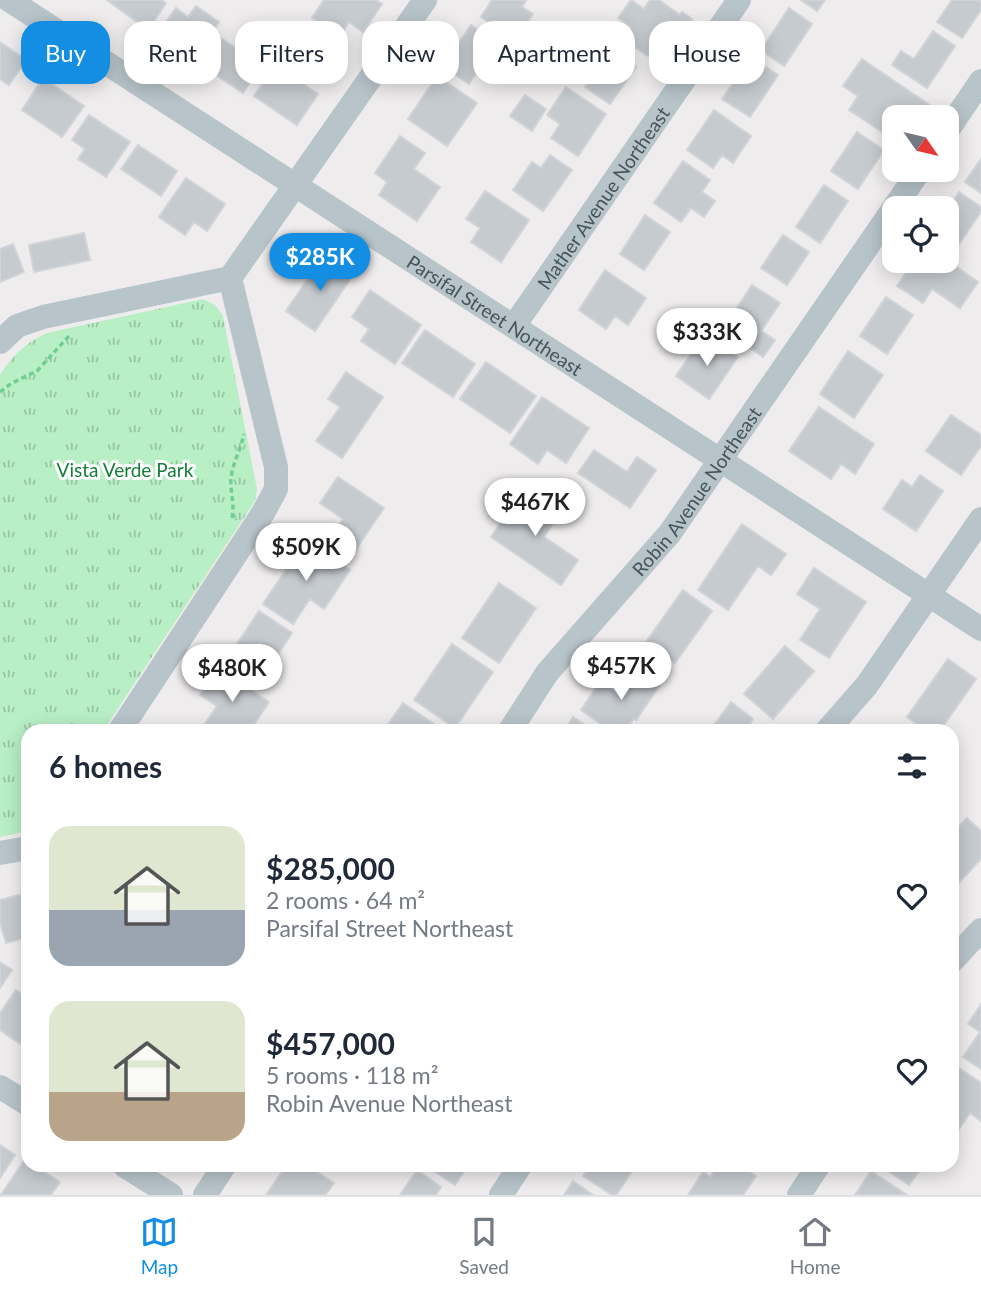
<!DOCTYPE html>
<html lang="en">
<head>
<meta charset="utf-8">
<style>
  body { margin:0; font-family:Lato,sans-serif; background:#f2f2f3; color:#1f2937; height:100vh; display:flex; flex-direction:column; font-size:26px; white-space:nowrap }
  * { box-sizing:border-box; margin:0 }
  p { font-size:23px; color:#747a83 }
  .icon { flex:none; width:38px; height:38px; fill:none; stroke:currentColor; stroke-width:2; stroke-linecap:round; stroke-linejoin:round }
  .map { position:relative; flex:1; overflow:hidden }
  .drawer { position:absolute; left:21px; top:724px; width:938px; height:448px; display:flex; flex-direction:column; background:#fff; border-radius:21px; box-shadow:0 4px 18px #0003 }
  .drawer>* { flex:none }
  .banner { position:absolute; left:21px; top:21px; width:940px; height:63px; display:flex; gap:14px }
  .needle { width:46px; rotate:124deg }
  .fabs { position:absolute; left:882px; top:105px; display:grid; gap:14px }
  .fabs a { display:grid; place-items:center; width:77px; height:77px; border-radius:14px; background:#fff; box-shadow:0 4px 18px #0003; font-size:35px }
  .price { position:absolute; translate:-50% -60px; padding:0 16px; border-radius:24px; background:#fff; color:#222; font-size:23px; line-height:46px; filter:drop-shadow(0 2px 4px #0008) }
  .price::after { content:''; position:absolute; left:50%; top:42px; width:21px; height:16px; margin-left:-10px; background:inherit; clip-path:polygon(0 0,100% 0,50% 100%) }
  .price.current { background:#138ee2; color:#fff }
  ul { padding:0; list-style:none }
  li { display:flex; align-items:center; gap:21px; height:175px; padding:0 28px }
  li span { display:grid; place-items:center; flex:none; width:196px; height:140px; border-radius:21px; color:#555 }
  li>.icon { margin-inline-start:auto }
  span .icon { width:84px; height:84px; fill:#fffc; stroke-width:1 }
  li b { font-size:30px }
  h2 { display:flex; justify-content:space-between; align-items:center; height:84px; padding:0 28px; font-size:30px }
  .pill { padding:0 24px; border-radius:21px; background:#fff; box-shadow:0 4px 18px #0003; font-size:24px; line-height:63px }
  .pill.current { background:#138ee2; color:#fff }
  .menu { display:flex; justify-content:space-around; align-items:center; height:98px; border-top:2px solid #e0e1e3; background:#fff; font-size:19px; color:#747a83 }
  .menu a { display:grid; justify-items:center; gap:4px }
  .menu .current { color:#138ee2 }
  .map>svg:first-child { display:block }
</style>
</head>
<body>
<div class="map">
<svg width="981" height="1195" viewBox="0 0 981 1195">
  <defs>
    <pattern id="park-tufts" width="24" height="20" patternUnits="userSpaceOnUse" patternTransform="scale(1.75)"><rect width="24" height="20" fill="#b8efc5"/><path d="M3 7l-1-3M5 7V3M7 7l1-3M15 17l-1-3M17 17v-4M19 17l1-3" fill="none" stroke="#97c4a3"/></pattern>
  </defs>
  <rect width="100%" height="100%" fill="#efeced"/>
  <path fill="url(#park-tufts)" d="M203 299 215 305 223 316 257 489 255 501 103 731 28 732V831L0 837V375C13 355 25 343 47 333Z"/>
  <path fill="#c6cbd0" stroke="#d0d4d8" stroke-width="2" d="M107 0H161L166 3 148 30Z
    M324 0H376L382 4 363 32 349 22 340 36 312 18Z
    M492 0H526L522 7 533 14 515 40 481 17Z
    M631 0 644 9 650 0H659L680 15 682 12 692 19 682 32 670 24 648 56 623 39 631 27 618 18Z
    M801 0H825L817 11Z
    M952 0H981V10L962 38 937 22Z
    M196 6 219 22 196 56 159 32 176 8 188 17Z
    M789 8 812 24 784 66 761 50Z
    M471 25 497 43 469 84 443 67Z
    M933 31 955 46 927 88 892 65 901 51 914 59Z
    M221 38 261 65 243 93 203 66Z
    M0 42 26 60 9 85 0 79Z
    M611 50 636 67 610 104 585 87 593 75 581 67 589 56 602 64Z
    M751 57 778 75 750 117 722 99Z
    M862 59 937 110 932 117 912 115 911 117H894V140L849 110 858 96 843 86Z
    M275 65 318 94 297 125 254 96Z
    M437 76 477 103 447 146 408 119Z
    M43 78 84 106 62 137 22 110Z
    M566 87 606 114 578 156 551 138 560 124 547 115Z
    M525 95 546 109 532 131 510 116Z
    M714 110 751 136 733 163 722 155 713 168 687 150Z
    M89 115 130 142 106 177 78 159 85 149 72 140Z
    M857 132 884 150 858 189 831 171Z
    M400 136 425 153 414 169 440 187 417 221 379 195 387 182 375 173Z
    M138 145 177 171 161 196 121 169Z
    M550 155 572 170 543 211 513 190 532 162 541 168Z
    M981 159V193L965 182Z
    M683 161 710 180 702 192 715 201 704 217 691 208 681 222 654 203Z
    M186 178 225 204 207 231 194 222 185 235 159 217Z
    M824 185 848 201 820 243 796 227Z
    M485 191 529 220 501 262 471 242 480 228 466 219Z
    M959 192 981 207V212L955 250 947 245V211Z
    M645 215 670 232 644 270 620 254Z
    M84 233 90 260 34 272 29 245Z
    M783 235 809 252 787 285 761 268Z
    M13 244 24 272 0 282V249Z
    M324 255 353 275 315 331 286 311Z
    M947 260 978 282 960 308 932 289 923 303 897 286 914 261Z
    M605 270 646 298 628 325 615 316 606 329 579 310Z
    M752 285 780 303 761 331 775 340 763 357 723 329Z
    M370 290 421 325 395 364 361 341 369 329 352 317Z
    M886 297 913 315 887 354 860 336Z
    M425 330 475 364 453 397 402 363Z
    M714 341 738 357 709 399 676 376 697 345 706 352Z
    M848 351 883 375 854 418 820 394Z
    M486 362 536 396 510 433 460 399Z
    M346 372 383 397 342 458 316 441 340 407 328 399Z
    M542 397 589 428 566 463 547 450 538 464 510 444Z
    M819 407 874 444 855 474 841 464 831 479 789 451Z
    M951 415 981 435V446L961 475 926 451Z
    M594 450 627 472 637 457 656 470 630 508 578 473Z
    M920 475 943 491 916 531 883 509 902 480 912 487Z
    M338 477 384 508 348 561 325 545 343 519 320 503Z
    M537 495 561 512 544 537 578 560 561 585 491 537 517 500 528 507Z
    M742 524 786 554 771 575 758 566 728 610 698 590Z
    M306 540 350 570 324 609 310 599 293 624 263 604Z
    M814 568 866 602 829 658 800 640 820 609 797 594Z
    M499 583 536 608 499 663 462 638Z
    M683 590 712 611 675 663 646 642Z
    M259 611 292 633 256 687 223 665Z
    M452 644 493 672 455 728 414 700Z
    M785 646 814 671 773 719 744 694Z
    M948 659 976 679 939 732H928L907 717Z
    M218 668 269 702 249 732 239 726 235 732 200 731 217 706 200 695Z
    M636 668 660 685 636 720 634 718 624 732H612L581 710 600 682 618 694Z
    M731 702 753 719 744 732H709Z
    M403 703 446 732H389L385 729Z
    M573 717 595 732H564Z
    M967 818 981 831V859L954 888 952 886V834Z
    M22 894 25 906H28V937L6 943 0 922V900Z
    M0 962 12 970 0 988Z
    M16 990 28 998V1049L0 1030V1013Z
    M981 1004V1069L963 1057 980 1032 968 1024Z
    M959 1068 981 1083V1121L970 1113 959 1129 952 1125V1079Z
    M0 1145 15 1155 0 1178Z
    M25 1159 28 1166H35L60 1182 51 1195H1Z
    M286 1166H308L334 1183 325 1195H266Z
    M426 1166H468L455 1185Z
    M590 1166H636L616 1195H612L583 1176Z
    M718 1166H740L756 1176 743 1195H688L703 1172 710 1177Z
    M880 1166H923L909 1185Z
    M417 1170 441 1187 436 1195H400Z
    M871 1171 907 1195H855Z
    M573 1181 593 1195H564Z"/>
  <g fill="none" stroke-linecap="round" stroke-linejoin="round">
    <path stroke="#6fce91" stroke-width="3.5" stroke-dasharray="5 3.5" stroke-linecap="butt" d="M0 392 12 383 37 371 69 336
      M232 518C235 505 230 492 231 478 233 462 241 449 244 434"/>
    <g stroke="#b7c4ca" stroke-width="24">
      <path id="s1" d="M9 0 981 629"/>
      <path d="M947 131 981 81"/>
      <path id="s2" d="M514 326 739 0"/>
      <path d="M0 342 17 326 43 317 230 278 425 0"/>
      <path d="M119 732 263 513 276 489V467L230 278"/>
      <path id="s3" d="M509 732 547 673 670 533 920 170"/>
      <path d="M826 732 867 685 981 519"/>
      <path d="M0 853 28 848"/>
      <path d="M952 961 981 930"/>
      <path d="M0 1087 28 1104"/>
      <path d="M125 1166 171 1195"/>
      <path d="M205 1195 224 1166"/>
      <path d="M501 1195 520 1166"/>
      <path d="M799 1195 818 1166"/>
    </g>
  </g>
  <g text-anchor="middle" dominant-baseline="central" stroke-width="6" stroke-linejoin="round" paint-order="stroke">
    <g font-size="19" fill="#44535a" stroke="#fff">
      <text stroke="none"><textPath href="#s2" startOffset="156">Mather Avenue Northeast</textPath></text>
      <text stroke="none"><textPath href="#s1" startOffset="579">Parsifal Street Northeast</textPath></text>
      <text stroke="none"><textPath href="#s3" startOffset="306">Robin Avenue Northeast</textPath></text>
    </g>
    <g font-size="19" fill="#147d38" stroke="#fff">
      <text x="125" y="469">Vista Verde Park</text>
    </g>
  </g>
</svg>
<div class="fabs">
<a><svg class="needle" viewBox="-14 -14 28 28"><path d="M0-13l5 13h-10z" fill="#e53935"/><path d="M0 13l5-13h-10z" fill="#747a83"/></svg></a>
<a><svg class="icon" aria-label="locate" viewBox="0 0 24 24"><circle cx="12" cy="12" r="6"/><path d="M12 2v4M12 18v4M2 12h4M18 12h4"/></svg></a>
</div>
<b class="price current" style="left:320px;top:293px">$285K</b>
<b class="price" style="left:707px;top:368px">$333K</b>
<b class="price" style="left:535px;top:538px">$467K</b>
<b class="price" style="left:306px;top:583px">$509K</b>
<b class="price" style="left:621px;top:702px">$457K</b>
<b class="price" style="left:232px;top:704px">$480K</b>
<div class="banner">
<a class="pill current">Buy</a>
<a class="pill">Rent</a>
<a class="pill">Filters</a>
<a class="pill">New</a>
<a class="pill">Apartment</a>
<a class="pill">House</a>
</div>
<section class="drawer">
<h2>6 homes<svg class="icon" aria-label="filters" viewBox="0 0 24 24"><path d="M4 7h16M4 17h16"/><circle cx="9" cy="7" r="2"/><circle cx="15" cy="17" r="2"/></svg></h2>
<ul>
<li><span style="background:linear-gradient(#dfe7d0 60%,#9aa5b1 0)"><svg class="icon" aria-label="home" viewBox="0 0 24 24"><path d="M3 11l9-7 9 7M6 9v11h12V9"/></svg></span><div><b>$285,000</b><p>2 rooms · 64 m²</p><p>Parsifal Street Northeast</p></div><svg class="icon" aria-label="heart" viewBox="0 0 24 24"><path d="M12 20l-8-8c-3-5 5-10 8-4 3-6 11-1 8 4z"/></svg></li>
<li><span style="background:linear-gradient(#dfe7d0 65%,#b9a48a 0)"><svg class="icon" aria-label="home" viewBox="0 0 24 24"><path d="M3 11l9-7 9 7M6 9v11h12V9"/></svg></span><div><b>$457,000</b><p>5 rooms · 118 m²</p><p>Robin Avenue Northeast</p></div><svg class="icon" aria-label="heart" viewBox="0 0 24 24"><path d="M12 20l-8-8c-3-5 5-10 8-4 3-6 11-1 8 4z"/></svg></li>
</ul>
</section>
</div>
<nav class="menu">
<a class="current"><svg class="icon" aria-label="map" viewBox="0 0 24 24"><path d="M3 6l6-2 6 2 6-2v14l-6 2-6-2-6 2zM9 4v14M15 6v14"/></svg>Map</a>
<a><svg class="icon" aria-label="saved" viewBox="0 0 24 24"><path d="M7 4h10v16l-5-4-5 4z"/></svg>Saved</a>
<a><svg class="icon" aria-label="home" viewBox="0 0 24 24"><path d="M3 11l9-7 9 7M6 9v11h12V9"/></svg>Home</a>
</nav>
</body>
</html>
